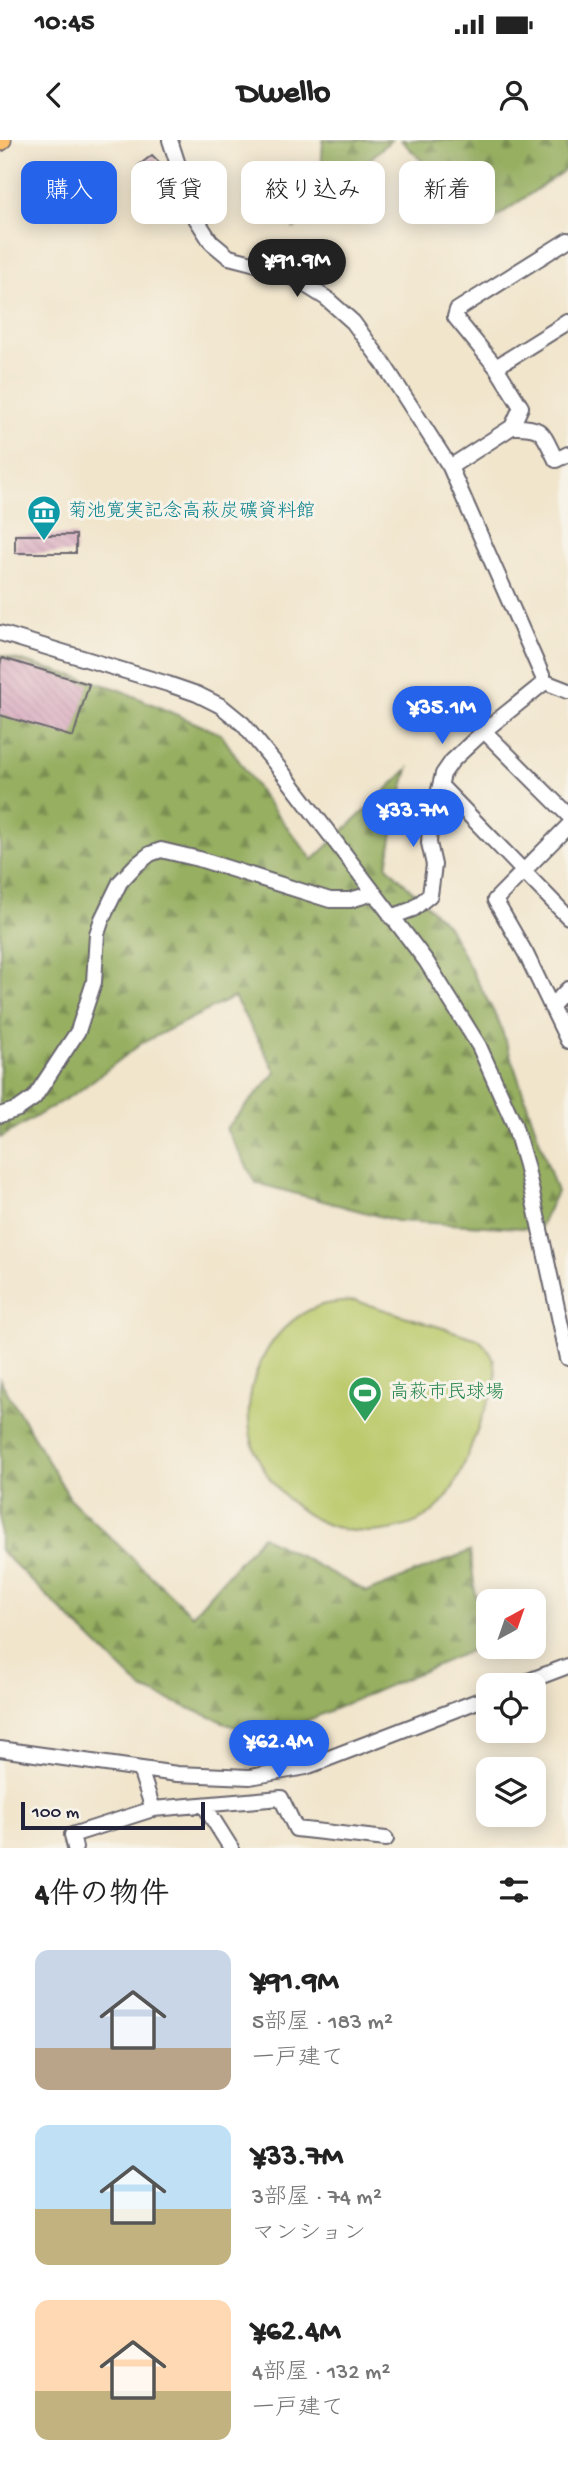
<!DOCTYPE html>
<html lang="ja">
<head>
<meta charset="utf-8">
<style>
  body { margin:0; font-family:"Gochi Hand","Klee One",sans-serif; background:#f2f2f2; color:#222; height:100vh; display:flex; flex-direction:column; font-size:26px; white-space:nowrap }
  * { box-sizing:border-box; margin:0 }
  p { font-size:23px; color:#767676 }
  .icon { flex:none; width:38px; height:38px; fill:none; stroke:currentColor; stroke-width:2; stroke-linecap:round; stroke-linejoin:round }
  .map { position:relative; height:1708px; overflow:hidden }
  .sheet { display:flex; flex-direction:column; background:#fff; flex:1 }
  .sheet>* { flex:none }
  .guide { position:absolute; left:21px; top:21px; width:527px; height:63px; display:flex; gap:14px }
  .needle { width:46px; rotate:40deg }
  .tools { position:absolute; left:476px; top:1449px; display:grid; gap:14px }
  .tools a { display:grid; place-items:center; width:70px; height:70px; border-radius:14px; background:#fff; box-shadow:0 4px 18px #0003; font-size:35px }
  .scale { position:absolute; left:21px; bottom:18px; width:184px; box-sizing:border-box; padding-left:7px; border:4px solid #22223b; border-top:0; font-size:19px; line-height:24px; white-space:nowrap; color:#22223b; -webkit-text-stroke:5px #f7f3e8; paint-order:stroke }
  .price { position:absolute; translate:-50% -60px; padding:0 16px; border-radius:24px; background:#2563eb; color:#fff; font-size:23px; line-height:46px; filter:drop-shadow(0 2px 4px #0008) }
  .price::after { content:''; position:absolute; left:50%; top:42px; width:21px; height:16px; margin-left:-10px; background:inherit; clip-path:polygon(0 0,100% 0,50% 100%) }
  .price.current { background:#222; color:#fff }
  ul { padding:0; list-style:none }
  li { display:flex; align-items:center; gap:21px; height:175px; padding:0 35px }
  li span { display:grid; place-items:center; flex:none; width:196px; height:140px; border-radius:14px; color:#555 }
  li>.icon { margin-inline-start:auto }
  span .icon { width:84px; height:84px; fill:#fffc; stroke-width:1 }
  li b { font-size:30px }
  h2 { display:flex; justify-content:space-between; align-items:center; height:84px; padding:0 35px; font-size:30px }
  .tag { padding:0 24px; border-radius:14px; background:#fff; box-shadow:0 4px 18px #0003; font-size:24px; line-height:63px }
  .tag.current { background:#2563eb; color:#fff }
  .status { display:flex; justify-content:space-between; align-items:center; height:49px; padding:0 35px; background:#fff; direction:ltr }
  .status svg { height:19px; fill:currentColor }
  header { display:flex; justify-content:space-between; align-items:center; height:91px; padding:0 35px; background:#fff; font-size:32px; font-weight:700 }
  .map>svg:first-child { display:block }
</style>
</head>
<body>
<div class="status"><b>10:45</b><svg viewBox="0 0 49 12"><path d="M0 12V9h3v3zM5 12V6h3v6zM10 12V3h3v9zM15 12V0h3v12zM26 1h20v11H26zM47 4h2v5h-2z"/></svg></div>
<header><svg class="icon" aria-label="back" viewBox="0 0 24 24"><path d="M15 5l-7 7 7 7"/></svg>Dwello<svg class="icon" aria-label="person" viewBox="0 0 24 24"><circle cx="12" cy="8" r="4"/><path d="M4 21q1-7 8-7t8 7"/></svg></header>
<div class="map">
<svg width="568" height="1708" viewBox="0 0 568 1708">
  <defs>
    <pattern id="forest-firs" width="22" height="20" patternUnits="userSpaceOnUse" patternTransform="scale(1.75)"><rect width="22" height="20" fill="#96af61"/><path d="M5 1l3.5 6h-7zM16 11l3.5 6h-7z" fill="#7a8e51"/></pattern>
    <pattern id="building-back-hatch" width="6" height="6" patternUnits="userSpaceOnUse" patternTransform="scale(1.75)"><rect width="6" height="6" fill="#d7a7bd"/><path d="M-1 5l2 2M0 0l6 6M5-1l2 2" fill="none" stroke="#b88fa3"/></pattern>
  </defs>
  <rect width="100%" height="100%" fill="#f7f3e8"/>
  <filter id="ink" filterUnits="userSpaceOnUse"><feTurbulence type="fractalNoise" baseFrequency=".0143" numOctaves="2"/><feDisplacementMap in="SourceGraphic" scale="14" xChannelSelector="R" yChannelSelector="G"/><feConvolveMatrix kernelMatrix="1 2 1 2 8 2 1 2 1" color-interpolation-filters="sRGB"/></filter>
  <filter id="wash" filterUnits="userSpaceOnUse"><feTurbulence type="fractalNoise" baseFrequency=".00686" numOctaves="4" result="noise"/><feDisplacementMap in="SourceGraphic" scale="28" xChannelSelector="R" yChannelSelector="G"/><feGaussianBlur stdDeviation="1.57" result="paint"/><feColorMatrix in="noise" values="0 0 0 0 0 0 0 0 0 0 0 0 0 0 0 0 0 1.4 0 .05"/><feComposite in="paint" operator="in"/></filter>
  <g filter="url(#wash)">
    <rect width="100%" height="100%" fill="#f1e5cc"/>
    <path fill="url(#forest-firs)" stroke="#5c684e" stroke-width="2" d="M323 0H391L293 89 321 35Z
      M401 0H568V28L485 85Z
      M0 515 115 548 221 594 262 655 313 720 408 629 398 665 387 726 448 786 499 882 557 1052 539 1089 397 1081 256 1043 226 989 276 932 234 857 142 903 79 951 0 998Z
      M0 1240 71 1360 192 1475 262 1396 367 1452 470 1411 482 1506 264 1599 142 1549 0 1410Z"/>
    <path fill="#bdcb6e" stroke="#707654" stroke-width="2" d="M356 1161 478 1199C508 1225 494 1248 481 1280 471 1305 462 1336 446 1358 429 1380 408 1388 382 1391 359 1394 336 1390 315 1379 288 1364 268 1342 256 1313 234 1260 264 1185 319 1166 331 1162 343 1162 356 1161Z"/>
    <g id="blocks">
      <path fill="url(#building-back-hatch)" d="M152 15 170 33 157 43 151 36 148 38 138 26Z
        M15 395H76V413H15Z
        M2 518 89 544 73 597 0 575V525Z"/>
    </g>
  </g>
  <g filter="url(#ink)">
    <use href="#blocks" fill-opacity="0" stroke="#6a666e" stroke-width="2"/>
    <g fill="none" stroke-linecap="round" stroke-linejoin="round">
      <g stroke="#6a666e" stroke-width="18">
        <path id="minor" d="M170 0 195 77 211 102 229 117 283 131 326 158 353 182 383 223 450 327 545 542 568 551
          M496 227 568 182
          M512 287C545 286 542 293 556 320L568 314
          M450 327 512 287 521 267 496 227 455 177 457 170 568 100
          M0 493 168 544 197 554 221 566 243 584 283 633 426 821 479 906 514 984 526 1025 568 1218
          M484 591 568 675
          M440 645 568 777
          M568 686 495 760 526 814 568 901
          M391 777 413 769 430 755 434 725 429 703 430 686 443 634 452 621 484 591 545 542
          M551 867 568 849
          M0 975 18 969 34 958 78 891 94 842 97 794 102 779 120 742 135 726 150 714 161 710 199 719 330 760H350L374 753
          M518 1545 568 1526
          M0 1609 177 1634 250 1637 306 1627 488 1557
          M204 1665 231 1708
          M153 1669 281 1658 296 1689 386 1699
          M75 1708 72 1695 153 1669 140 1629"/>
      </g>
      <g stroke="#6a666e" stroke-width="21">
        <path id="major" d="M0 2 2 0"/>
      </g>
      <use href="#minor" stroke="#fff" stroke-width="14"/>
      <use href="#major" stroke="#fabe6d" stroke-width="18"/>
    </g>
  </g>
  <defs>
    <g id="museum-pin" transform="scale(1.75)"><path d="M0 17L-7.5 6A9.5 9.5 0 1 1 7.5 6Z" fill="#0f9aa8" stroke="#f7f3e8"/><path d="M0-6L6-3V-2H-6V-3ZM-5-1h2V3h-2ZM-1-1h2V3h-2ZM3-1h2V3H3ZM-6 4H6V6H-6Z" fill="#fff"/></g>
    <g id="stadium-pin" transform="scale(1.75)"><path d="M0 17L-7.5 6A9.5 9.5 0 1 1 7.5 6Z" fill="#2e9e5b" stroke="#f7f3e8"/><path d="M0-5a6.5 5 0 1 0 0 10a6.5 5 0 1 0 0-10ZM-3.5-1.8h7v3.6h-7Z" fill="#fff"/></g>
  </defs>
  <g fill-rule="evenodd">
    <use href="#museum-pin" x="44" y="372"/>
    <use href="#stadium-pin" x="365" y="1253"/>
  </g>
  <g text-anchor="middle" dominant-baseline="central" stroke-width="6" stroke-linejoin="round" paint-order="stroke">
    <g font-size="19" fill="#0d838f" stroke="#f7f3e8" text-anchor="start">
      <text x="68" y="372">菊池寛実記念高萩炭礦資料館</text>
    </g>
    <g font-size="19" fill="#27864d" stroke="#f7f3e8" text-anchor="start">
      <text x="390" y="1253">高萩市民球場</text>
    </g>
  </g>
</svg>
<div class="tools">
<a><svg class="needle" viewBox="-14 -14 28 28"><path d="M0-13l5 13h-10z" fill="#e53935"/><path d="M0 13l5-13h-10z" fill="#767676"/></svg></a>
<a><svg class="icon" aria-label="locate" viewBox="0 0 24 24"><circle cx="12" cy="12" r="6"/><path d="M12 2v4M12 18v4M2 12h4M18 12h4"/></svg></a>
<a><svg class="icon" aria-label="layers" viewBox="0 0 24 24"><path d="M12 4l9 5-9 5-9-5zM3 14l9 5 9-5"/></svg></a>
</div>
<div class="scale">100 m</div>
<b class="price current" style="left:297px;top:159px">¥91.9M</b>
<b class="price" style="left:442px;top:606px">¥35.1M</b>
<b class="price" style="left:413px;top:709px">¥33.7M</b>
<b class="price" style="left:279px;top:1640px">¥62.4M</b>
<div class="guide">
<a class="tag current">購入</a>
<a class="tag">賃貸</a>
<a class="tag">絞り込み</a>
<a class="tag">新着</a>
</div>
</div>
<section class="sheet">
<h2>4件の物件<svg class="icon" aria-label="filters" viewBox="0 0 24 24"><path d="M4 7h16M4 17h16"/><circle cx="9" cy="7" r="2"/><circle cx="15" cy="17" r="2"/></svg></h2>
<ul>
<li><span style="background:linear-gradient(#c9d6e8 70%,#b9a48a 0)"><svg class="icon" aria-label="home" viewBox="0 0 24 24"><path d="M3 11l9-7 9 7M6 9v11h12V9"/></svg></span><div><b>¥91.9M</b><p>5部屋 · 183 m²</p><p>一戸建て</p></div></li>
<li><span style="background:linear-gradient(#bfe0f5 60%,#c2b280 0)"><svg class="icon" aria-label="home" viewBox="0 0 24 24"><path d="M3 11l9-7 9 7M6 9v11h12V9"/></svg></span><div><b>¥33.7M</b><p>3部屋 · 74 m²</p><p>マンション</p></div></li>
<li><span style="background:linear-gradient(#ffd9b3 65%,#c2b280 0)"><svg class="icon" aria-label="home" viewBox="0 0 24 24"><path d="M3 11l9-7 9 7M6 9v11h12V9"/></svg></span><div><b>¥62.4M</b><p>4部屋 · 132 m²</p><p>一戸建て</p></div></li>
</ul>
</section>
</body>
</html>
